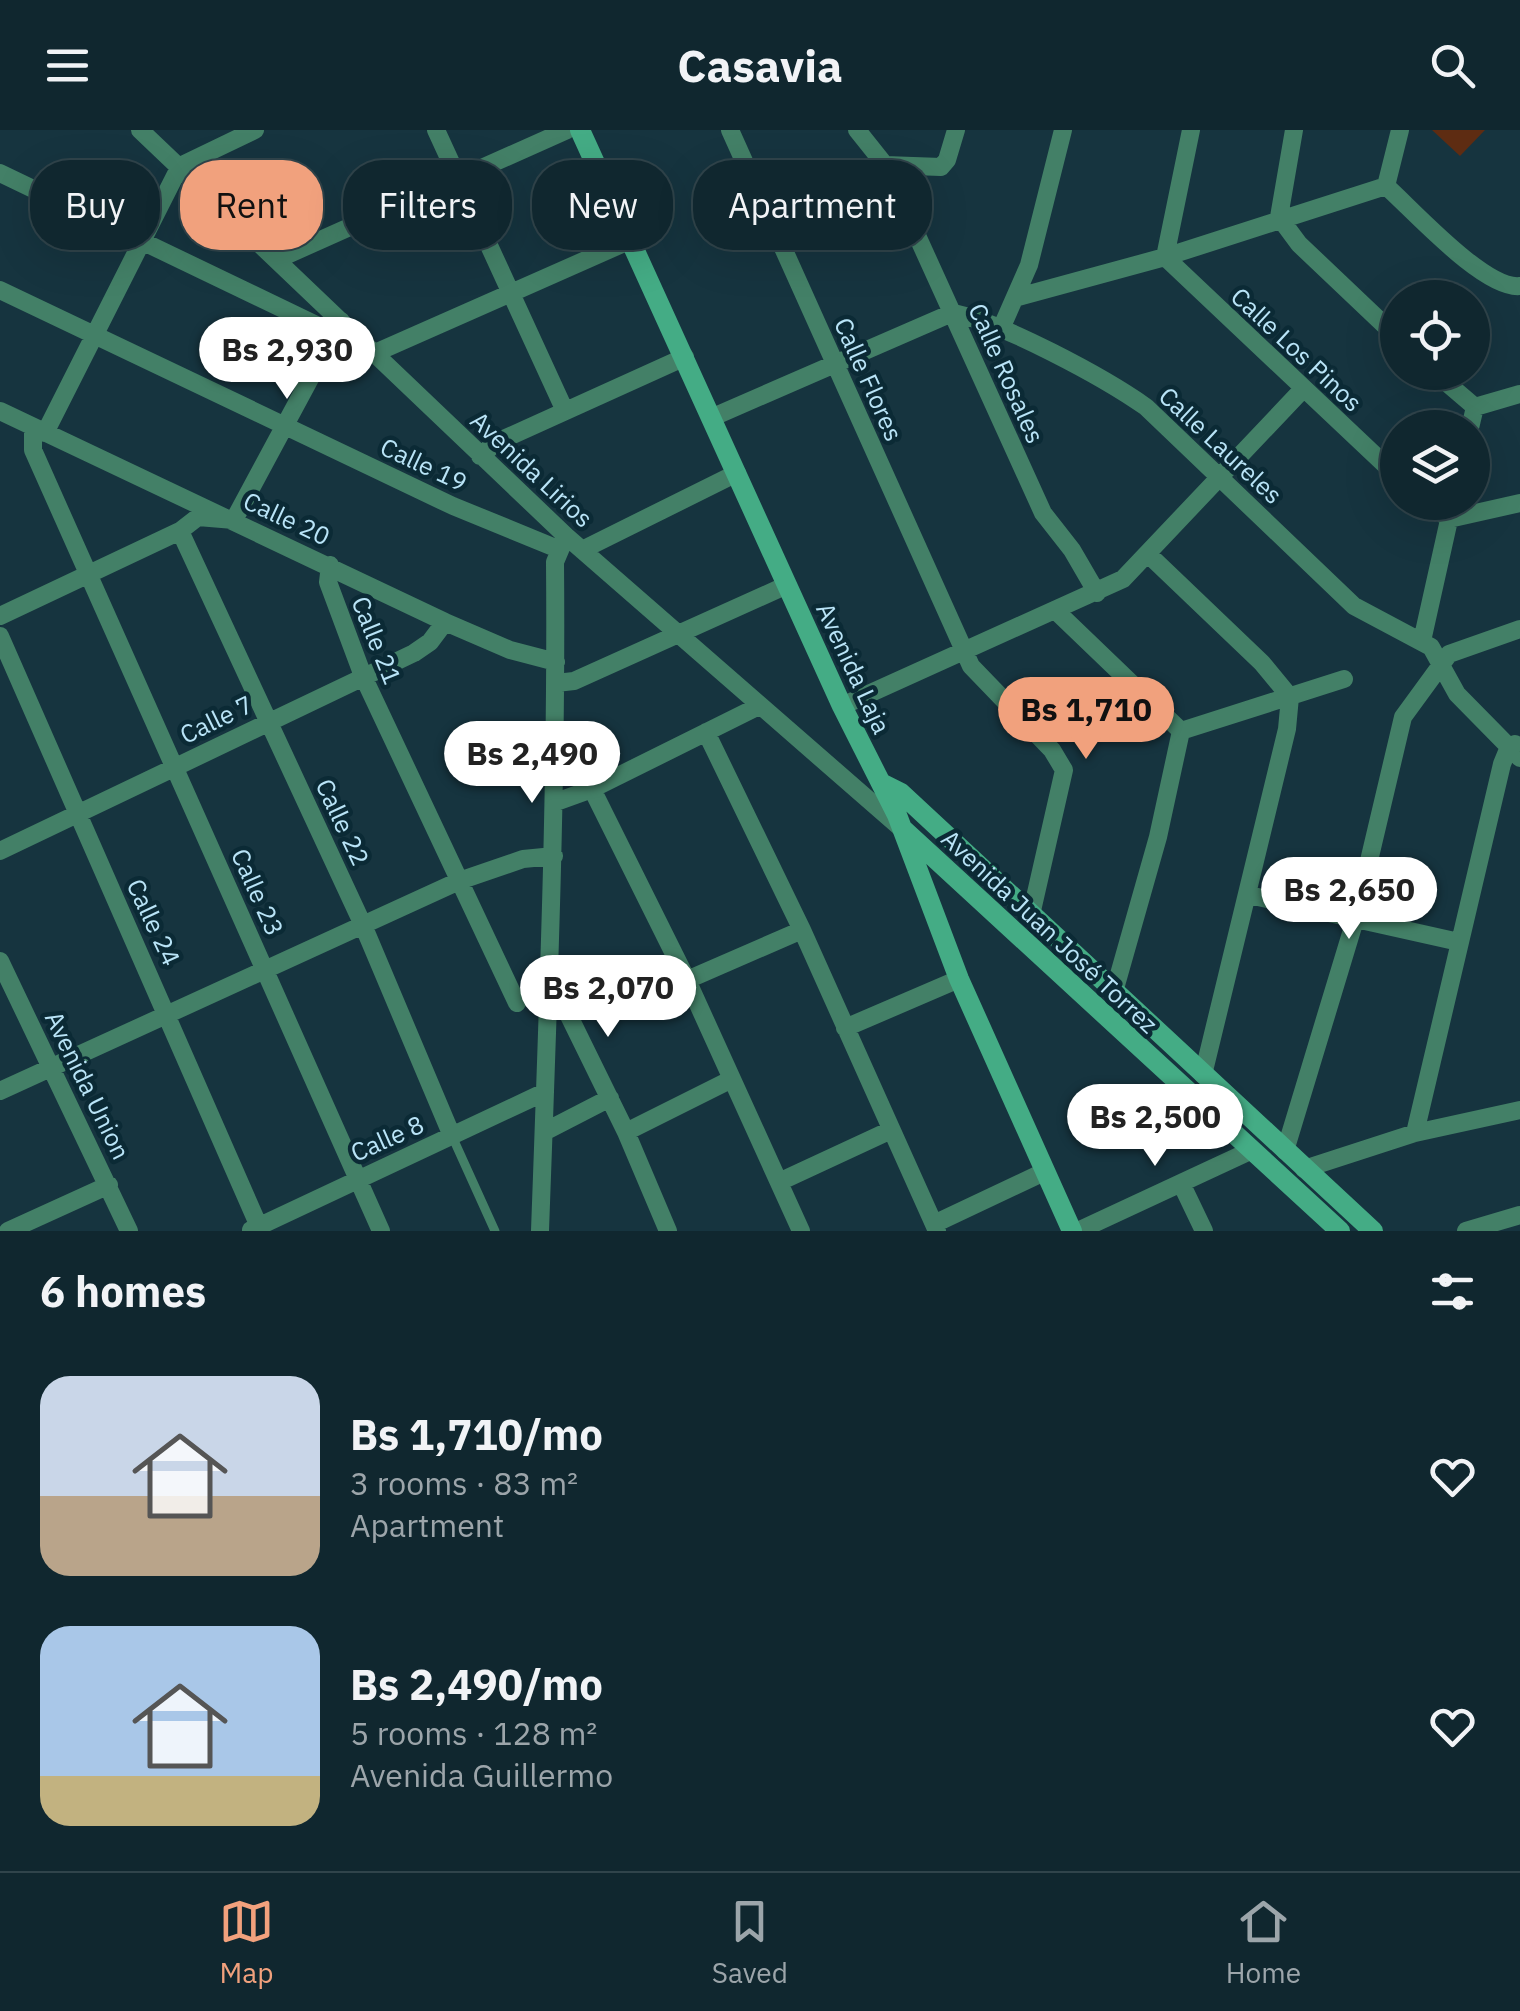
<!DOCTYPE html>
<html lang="en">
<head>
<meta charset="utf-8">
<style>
  body { margin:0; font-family:"IBM Plex Sans",sans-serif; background:#1e333b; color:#f1f3f6; height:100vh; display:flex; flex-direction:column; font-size:38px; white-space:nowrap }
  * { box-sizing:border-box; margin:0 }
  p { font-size:32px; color:#9ca5aa }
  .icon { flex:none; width:55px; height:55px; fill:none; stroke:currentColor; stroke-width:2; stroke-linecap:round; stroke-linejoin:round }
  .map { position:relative; height:1101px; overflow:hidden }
  .drawer { display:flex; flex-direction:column; background:#10272f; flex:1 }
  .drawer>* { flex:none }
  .top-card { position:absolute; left:30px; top:30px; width:1000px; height:90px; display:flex; gap:20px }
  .controls { position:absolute; left:1380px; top:150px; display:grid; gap:20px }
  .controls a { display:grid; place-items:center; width:110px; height:110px; border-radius:50%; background:#10272f; box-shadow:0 10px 40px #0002,0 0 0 2px #30444b; font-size:50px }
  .price { position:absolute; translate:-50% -85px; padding:0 22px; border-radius:35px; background:#fff; color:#222; font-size:32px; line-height:65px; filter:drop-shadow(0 2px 5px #0008) }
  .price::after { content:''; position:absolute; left:50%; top:60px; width:30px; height:22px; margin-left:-15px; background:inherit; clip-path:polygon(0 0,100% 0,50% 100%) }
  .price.on { background:#f1a17d; color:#111 }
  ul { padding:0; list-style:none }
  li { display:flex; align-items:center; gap:30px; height:250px; padding:0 40px }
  li span { display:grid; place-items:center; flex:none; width:280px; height:200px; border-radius:30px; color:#555 }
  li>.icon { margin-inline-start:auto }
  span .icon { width:120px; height:120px; fill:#fffc; stroke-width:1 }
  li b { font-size:42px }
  h2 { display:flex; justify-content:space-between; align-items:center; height:120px; padding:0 40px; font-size:42px }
  .chip { padding:0 35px; border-radius:40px; background:#10272f; box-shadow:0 10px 40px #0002,0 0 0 2px #30444b; font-size:35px; line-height:90px }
  .chip.on { background:#f1a17d; color:#111 }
  header { display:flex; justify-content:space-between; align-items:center; height:130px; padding:0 40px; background:#10272f; font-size:45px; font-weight:800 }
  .tabs { display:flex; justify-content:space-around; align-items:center; height:140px; border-top:2px solid #30444b; background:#10272f; font-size:28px; color:#9ca5aa }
  .tabs a { display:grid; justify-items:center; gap:5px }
  .tabs .on { color:#f1a17d }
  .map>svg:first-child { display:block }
</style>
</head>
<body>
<header><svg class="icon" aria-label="menu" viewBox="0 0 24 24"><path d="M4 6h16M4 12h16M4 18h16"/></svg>Casavia<svg class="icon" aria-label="search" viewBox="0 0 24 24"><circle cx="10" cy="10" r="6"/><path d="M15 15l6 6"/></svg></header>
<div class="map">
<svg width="1520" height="1101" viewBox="0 0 1520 1101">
  <rect width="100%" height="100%" fill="#16343f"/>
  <path fill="#5e2c12" d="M1432 0H1485L1460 26Z"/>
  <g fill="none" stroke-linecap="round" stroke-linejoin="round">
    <path stroke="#438067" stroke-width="9" d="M452 1006 495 1101"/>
    <path stroke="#438067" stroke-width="18" d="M140 0 566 406 902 699
      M436 0 565 281
      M730 0 971 536 1052 620 1064 640 1031 785
      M857 0 885 35 1043 383 1072 420 1097 463
      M1294 0 1279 87 1299 114 1398 208
      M885 35 941 37 947 30 956 0
      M0 43 331 202
      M1386 56C1414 81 1485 160 1520 156
      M1386 56 1400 0
      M1165 127 1398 347
      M1165 127 1191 0
      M278 129 567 0
      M0 160 453 376 558 419
      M1018 167 1165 127 1386 56
      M1000 201 1029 135 1063 0
      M375 223 631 110
      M1434 242 1475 277 1520 264
      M0 281 445 492 510 520 556 532
      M713 287 952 183C1000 191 1105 248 1146 277L1354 476 1431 517 1457 564 1520 628
      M33 297V320L381 1101
      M1470 298 1475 277
      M45 303 180 36 255 0
      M480 326 497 312 685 227
      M1427 372 1449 389 1520 373
      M180 401 363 795 452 1006
      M582 420 737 343
      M1149 425 1262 533 1290 567 1287 599 1203 945
      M330 435 328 452 363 546 517 873
      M1055 480 1181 601 1158 707 1114 862
      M0 486 180 401 198 387 234 390 341 191
      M0 506 261 1101
      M1422 511 1453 372
      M556 553 574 551 787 455
      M842 576 1123 449 1303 259
      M1181 601 1344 549
      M706 602 802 800 937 1101
      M592 659 687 850 801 1101
      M556 672 592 659 759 576
      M0 721 414 523 430 512 445 492
      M1249 765 1459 812
      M0 831 129 1101
      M548 843 626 1002 668 1101
      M687 850 802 800
      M845 898 959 849
      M0 961 459 751 523 729 554 726
      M544 1002 610 968
      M626 1002 732 949
      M1415 1003 1502 634 1509 617 1515 614
      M1285 1021 1355 790 1403 587 1449 524 1520 499
      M1304 1039 1415 1003 1520 980
      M779 1052 891 1000
      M1181 1053 1204 1101
      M934 1094 1044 1042
      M251 1100 545 962
      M8 1101 109 1055
      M540 1101C548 878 557 655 555 432L566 406
      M1078 1101 1252 1020
      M1466 1101 1520 1085"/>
    <path stroke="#44ac85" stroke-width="20" d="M580 0 842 576 897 685 959 849 1072 1101
      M881 653 901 663 1373 1101
      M904 700 1340 1101"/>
  </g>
  <g text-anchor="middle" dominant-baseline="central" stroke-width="9" stroke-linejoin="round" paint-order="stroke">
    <g font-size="25" fill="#b9e4f7" stroke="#0b2a35">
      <text transform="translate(1297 219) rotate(43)">Calle Los Pinos</text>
      <text transform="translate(1007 243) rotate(66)">Calle Rosales</text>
      <text transform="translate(869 249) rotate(66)">Calle Flores</text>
      <text transform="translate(1221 315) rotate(43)">Calle Laureles</text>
      <text transform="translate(424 334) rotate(25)">Calle 19</text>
      <text transform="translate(532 339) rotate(43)">Avenida Lirios</text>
      <text transform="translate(287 388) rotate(25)">Calle 20</text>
      <text transform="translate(377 510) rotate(68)">Calle 21</text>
      <text transform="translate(854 538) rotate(65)">Avenida Laja</text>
      <text transform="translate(216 589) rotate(-26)">Calle 7</text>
      <text transform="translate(343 692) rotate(65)">Calle 22</text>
      <text transform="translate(258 762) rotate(66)">Calle 23</text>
      <text transform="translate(154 792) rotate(65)">Calle 24</text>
      <text transform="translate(1050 801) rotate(43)">Avenida Juan José Torrez</text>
      <text transform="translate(88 955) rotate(64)">Avenida Union</text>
      <text transform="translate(387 1008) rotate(-24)">Calle 8</text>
    </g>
  </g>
</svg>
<div class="controls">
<a><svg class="icon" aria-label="locate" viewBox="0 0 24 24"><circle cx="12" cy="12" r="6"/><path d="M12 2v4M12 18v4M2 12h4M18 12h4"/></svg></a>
<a><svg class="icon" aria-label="layers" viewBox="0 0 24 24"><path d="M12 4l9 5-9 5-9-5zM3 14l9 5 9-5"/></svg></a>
</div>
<b class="price" style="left:287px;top:272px">Bs 2,930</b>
<b class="price on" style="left:1086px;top:632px">Bs 1,710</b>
<b class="price" style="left:532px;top:676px">Bs 2,490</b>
<b class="price" style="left:1349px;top:812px">Bs 2,650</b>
<b class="price" style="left:608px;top:910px">Bs 2,070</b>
<b class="price" style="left:1155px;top:1039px">Bs 2,500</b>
<div class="top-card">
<a class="chip">Buy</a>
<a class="chip on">Rent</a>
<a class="chip">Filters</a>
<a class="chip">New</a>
<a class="chip">Apartment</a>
</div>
</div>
<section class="drawer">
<h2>6 homes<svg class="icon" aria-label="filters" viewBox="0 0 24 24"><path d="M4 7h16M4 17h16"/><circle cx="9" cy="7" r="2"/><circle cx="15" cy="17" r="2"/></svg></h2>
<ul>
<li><span style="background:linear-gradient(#c9d6e8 60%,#b9a48a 0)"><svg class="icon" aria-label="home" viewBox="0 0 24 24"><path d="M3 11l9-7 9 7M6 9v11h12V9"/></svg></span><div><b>Bs 1,710/mo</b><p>3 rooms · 83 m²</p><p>Apartment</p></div><svg class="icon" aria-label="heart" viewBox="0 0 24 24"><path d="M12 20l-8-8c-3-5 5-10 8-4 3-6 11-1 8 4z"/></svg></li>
<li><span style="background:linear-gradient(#a9c7e8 75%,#c2b280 0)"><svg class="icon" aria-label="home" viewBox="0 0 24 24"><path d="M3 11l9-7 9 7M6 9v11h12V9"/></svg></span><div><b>Bs 2,490/mo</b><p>5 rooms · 128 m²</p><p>Avenida Guillermo</p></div><svg class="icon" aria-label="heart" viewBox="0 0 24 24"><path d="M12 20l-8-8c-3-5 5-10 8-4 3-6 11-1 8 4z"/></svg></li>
</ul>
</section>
<nav class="tabs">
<a class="on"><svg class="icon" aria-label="map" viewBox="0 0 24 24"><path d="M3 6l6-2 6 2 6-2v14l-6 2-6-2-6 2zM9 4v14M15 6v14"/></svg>Map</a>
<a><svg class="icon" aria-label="saved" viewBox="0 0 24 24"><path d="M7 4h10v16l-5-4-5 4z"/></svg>Saved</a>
<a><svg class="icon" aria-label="home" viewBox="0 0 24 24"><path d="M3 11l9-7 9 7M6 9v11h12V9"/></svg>Home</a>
</nav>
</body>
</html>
